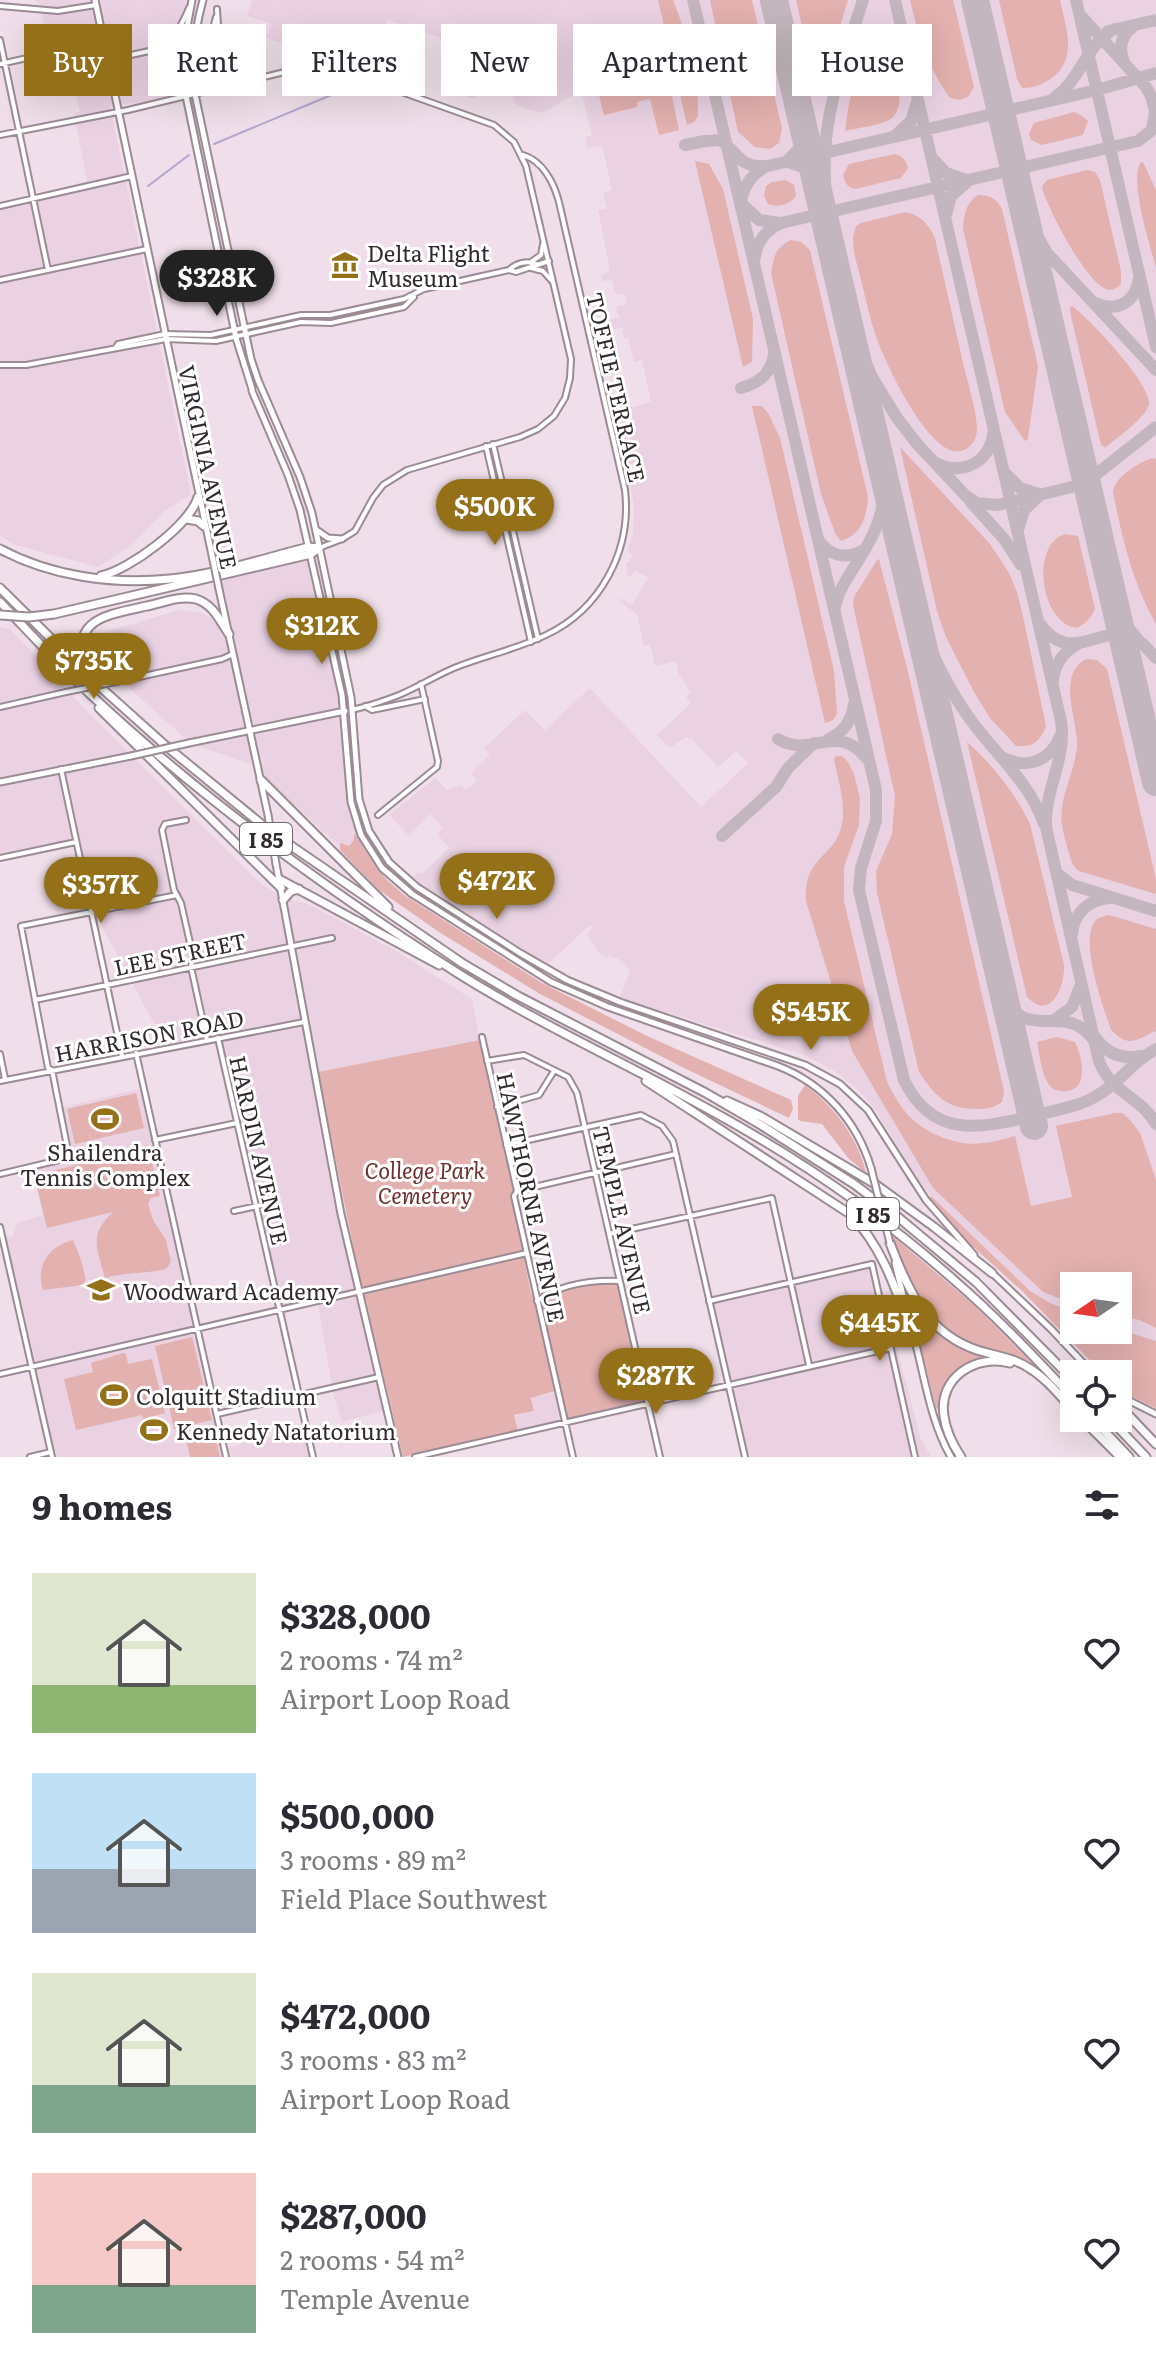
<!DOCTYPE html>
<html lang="en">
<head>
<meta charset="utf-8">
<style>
  body { margin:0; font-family:Literata,serif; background:#f2f2f3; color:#2b2b33; height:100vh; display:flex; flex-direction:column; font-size:30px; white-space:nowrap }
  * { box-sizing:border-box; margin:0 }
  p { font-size:26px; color:#7c7c81 }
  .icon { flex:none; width:44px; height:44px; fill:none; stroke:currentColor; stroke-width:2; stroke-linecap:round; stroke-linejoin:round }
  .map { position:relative; height:1457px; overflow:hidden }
  .details { display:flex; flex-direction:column; background:#fff; flex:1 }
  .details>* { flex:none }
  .banner { position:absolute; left:24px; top:24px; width:1108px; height:72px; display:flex; gap:16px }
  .needle { width:52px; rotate:257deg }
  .tools { position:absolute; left:1060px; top:1272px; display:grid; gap:16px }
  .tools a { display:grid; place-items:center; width:72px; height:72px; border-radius:0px; background:#fff; box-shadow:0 8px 32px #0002; font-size:40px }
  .price { position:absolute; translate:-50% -68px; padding:0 18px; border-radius:28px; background:#947018; color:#fff; font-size:26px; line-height:52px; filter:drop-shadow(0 2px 4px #0008) }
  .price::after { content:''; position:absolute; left:50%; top:48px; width:24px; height:18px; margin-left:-12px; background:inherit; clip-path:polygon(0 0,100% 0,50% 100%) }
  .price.on { background:#222; color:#fff }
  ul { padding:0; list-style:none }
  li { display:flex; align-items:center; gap:24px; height:200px; padding:0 32px }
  li span { display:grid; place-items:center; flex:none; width:224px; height:160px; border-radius:0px; color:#555 }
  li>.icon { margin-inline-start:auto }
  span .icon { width:96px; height:96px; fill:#fffc; stroke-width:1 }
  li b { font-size:34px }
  h2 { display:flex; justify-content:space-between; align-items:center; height:96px; padding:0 32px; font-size:34px }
  .pill { padding:0 28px; border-radius:0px; background:#fff; box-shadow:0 8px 32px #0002; font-size:28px; line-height:72px }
  .pill.on { background:#947018; color:#fff }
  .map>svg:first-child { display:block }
</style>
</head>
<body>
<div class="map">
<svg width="1156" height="1457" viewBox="0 0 1156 1457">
  <rect width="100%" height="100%" fill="#f0dfea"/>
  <path fill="#ead2e2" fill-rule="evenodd" d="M34 0H189L178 46 184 97 110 106 191 494 166 510 126 549 98 567 15 545 0 536V204L87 181 74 113 80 112 66 52 51 55 39 3Z
    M252 0H1156V1406L1118 1374 1086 1354 941 1209 920 1183 874 1108 858 1090 833 1070 804 1055 620 998 630 970 616 957 613 959 610 955 606 958 599 952 587 935 592 927 590 925 547 965 411 879 417 873 424 872 449 848 439 836V832L443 827 430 814 408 835 389 815 435 778 447 790 460 785 466 790 477 781 471 774 490 755 484 748 525 710 545 730 590 688 701 807 748 763 736 751 718 767 691 738 689 739 686 737 670 748 657 735 691 703 686 697 691 693 679 675 676 661 655 666 650 645 644 646 637 614 619 601 620 598 632 605 648 578 635 570 630 577 627 575 626 563 630 561 632 556 628 551 633 531 634 504 614 412 651 402 642 360 634 362 628 338H624L622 330 626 329 625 327 609 330 607 320 621 317 618 315 616 307 627 304 625 295 615 293 612 280 602 281 601 275 610 272 598 210 607 208 603 193 612 190 602 145 588 148 585 137 592 135 581 91 542 113 519 106 513 100 517 83 510 81 517 59 509 57 505 68 502 66 495 87 481 82 474 99 461 94 466 77 452 72 460 46 439 39V37L387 20 383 32 375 40 346 51 337 52 287 35 284 44 266 38 271 24 247 16ZM1074 1286H1118V1330H1074Z
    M314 548 336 630 348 745 365 819 363 868 250 764 195 745 178 732 117 677 102 654 103 633 179 610 203 613 226 630 214 575Z
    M0 627 10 629 90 714 260 883 284 898 308 904 391 948 472 999 480 1040 311 1073 383 1411 342 1422 333 1393 318 1304 282 1312 219 1041 165 1044 92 908 80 842 0 857Z
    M143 1088 224 1448 306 1428 313 1457H52L3 1238 13 1236 17 1223 43 1215 34 1175V1167L69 1156 71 1146 63 1107Z
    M869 1266 891 1325 921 1439 931 1457H747L713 1303Z
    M555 1392 565 1424 519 1435 515 1416 534 1411 532 1398Z"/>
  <path fill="#e3b1af" d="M658 0H673C688 38 699 75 698 116L694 122 687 125Z
    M710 0H752L782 128 779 143 770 149 755 147 738 132Z
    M796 0H848L818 97Z
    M910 0H953L974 87 969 96 960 100 950 98C927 66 919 38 910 0Z
    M999 0H1060C1066 28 1078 58 1052 78 1042 85 1033 88 1022 88L1017 79Z
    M664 57 679 130 659 135 650 99 637 102V107L604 115 598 91 583 95 581 89 623 66Z
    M871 64C876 65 880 65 884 66 900 73 905 104 893 117 885 125 857 128 845 131 849 108 849 77 871 64Z
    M1074 112 1081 115 1088 121 1083 135 1042 145 1031 140 1029 134 1034 123Z
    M895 154C903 157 906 160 908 168L901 178 855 189C847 187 845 183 843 175L849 164Z
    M695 161 709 164 723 189 753 319 752 362 743 367Z
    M1143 162 1156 190V268C1150 244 1130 185 1140 163Z
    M1087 170 1095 172 1100 180 1121 271V284C1116 289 1111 292 1104 288 1083 277 1050 212 1042 189L1043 185 1047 180Z
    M785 180 794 185 796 196C789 205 779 208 768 204L764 196 766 186 772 182Z
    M978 195C990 195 996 198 1002 209L1038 366 1028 439 1025 441 1005 412 963 229C964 216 966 202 978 195Z
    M906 212C922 216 928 224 935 238 944 280 954 321 963 363 968 384 976 407 977 429 977 437 973 445 966 449 934 469 885 362 877 339 870 320 866 300 861 280 857 263 849 243 856 226L861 223Z
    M791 240 801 242 810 250 868 497C867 517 861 535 841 541L835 533 821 494 771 273C774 256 775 248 791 240Z
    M1072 306C1088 317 1150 383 1149 403 1148 416 1116 439 1106 447L1102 446 1100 441 1071 316 1070 308Z
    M752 406H762L768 413 780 438 834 671 837 714 833 720 825 723Z
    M900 447 990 544 1009 573 1017 592 1024 621 1046 726C1040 742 1033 747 1016 746L990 718 974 692 946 637 937 611Z
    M1152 458 1156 459V624C1132 581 1123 541 1113 493 1114 477 1138 463 1152 458Z
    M1065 534 1078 536 1095 609C1090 619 1086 624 1076 628 1039 621 1031 544 1065 534Z
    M879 559 908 672 1004 1091 1002 1102C993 1108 988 1109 977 1109 948 1110 934 1095 919 1072L877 893 876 871 892 834 895 796 853 605 854 597 877 560Z
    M1086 659 1097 660 1107 669 1156 879V894L1079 871C1071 865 1071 859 1068 850 1066 842 1063 833 1062 825 1058 798 1075 773 1077 746 1078 720 1056 675 1086 659Z
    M967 742C993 765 1015 793 1030 824L1064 965C1065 986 1051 1022 1027 997Z
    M836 756H842L848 762 854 774 860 798 859 825 844 867V901L887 1082C894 1095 901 1109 912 1119 929 1135 960 1147 983 1143 994 1142 1004 1139 1015 1136L1031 1206 1072 1197 1056 1126 1115 1113H1122L1131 1121 1140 1133 1156 1180V1328L1139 1320 1118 1315V1286H1074V1304L1043 1292 933 1188 852 1051 806 901C803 857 833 858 841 828 847 806 838 781 834 759Z
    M354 833 375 866 386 879 404 895 542 983 647 1036 791 1100 793 1109 789 1118 684 1068 540 994 439 932 379 890 340 850V843L349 846 354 840Z
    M1109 915 1156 929V1031C1137 1039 1129 1049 1111 1030 1104 1009 1077 936 1097 919 1099 918 1106 915 1109 915Z
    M1057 1037 1075 1042C1083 1058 1090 1094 1061 1091 1055 1090 1053 1090 1050 1086 1041 1075 1040 1055 1037 1042Z
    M480 1040 514 1190 512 1200 531 1293 533 1295 555 1391 531 1398 534 1411 514 1415 518 1430 403 1457 354 1251 318 1072Z
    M805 1085C833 1105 859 1139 866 1173L849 1159 822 1124 800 1121 798 1119V1096Z
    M136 1093 144 1128 75 1144 67 1109Z
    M148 1145 160 1196 151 1198 148 1204 153 1220 166 1240 171 1262 166 1269C145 1274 125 1272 105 1278 97 1247 88 1236 113 1212L47 1228 34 1175 98 1160 97 1153 116 1150 117 1152Z
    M931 1196 1030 1291 1052 1304 1074 1312V1330L1118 1329 1156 1341V1408L1137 1399 1118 1386V1374H1103L1022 1291 970 1244 929 1198Z
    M893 1236 975 1306 1038 1369 1036 1370C1027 1366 1018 1360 1008 1356 994 1350 980 1347 966 1341 923 1322 904 1279 893 1236Z
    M73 1240 81 1260 86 1280 83 1285 43 1290C35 1266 49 1246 73 1240Z
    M617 1281 649 1404 565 1424 536 1295 598 1282Z
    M907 1291C929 1329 957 1338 994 1358 963 1360 941 1381 940 1411L936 1408Z
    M192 1337 212 1420 174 1429 155 1346Z
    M123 1353 126 1354 128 1364 152 1359 165 1413 143 1419 142 1415 76 1430 64 1379 93 1372 91 1363Z
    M213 1428 220 1457H190L185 1435Z"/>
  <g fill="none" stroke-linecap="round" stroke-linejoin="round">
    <path stroke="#b2a6d1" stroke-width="2" d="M214 144 348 88
      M148 186 189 155"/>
    <path stroke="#c4b6be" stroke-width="12" d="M693 0 876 790V821L861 868 859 890 904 1080C933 1140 981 1128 1033 1116 1055 1110 1079 1107 1098 1095 1120 1082 1133 1061 1156 1049
      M895 0 1061 721C1067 759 1044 790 1046 827L1099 1061C1111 1093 1140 1096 1156 1124
      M1076 0 1156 347
      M1082 17 1146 87 1151 96 1156 114
      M1108 31 1156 20
      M1124 62C1118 47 1121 35 1134 26
      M845 64C863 41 893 43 909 67
      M1055 97C1081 80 1087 42 1115 29
      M895 136 911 121 917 102
      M685 145 705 141 720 140C740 153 737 168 768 166L1097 90 1156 73
      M933 159 946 173 966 180
      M787 161 799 149 804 131
      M788 162 803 167 816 182
      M1021 197 1031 225 1047 253 1156 370
      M741 203C743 186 751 175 765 167
      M743 205 759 220 781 223
      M946 215 951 196 967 182
      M829 238C826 205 823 172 826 139 831 91 849 45 863 0
      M755 257C757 241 766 230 781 223L1138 141 1152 130 1155 112
      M1095 303C1117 313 1136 302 1139 278
      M848 319 872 377 897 418 918 445 966 496 977 503 998 505 1084 484 1156 427
      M741 388C760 383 771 373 774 354
      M936 463C962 476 989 463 993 434
      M1005 473 1020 488 1039 494
      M970 501 1004 539 1021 565
      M1018 530 1024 510 1039 496
      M819 541C831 557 848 560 865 549
      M1115 606 1122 621 1137 638
      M835 607C837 594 844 584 851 572 870 543 885 518 885 482
      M918 622C933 655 948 689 970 719 996 755 1029 781 1044 824
      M1040 624C1070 667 1102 623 1133 637 1142 641 1149 651 1156 658
      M1053 680C1055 663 1063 652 1078 644
      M778 739C809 759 838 721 866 758
      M829 739C844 732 852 721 854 704
      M1004 758C1028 770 1051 760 1060 736
      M722 836 776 787 788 768 814 743
      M1058 874 1072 885 1156 911
      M1072 934C1074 913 1088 900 1109 898
      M1004 994C1025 1045 1065 1000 1093 1039
      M1054 1020 1072 1007 1080 987
      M1095 1037C1106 1053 1121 1060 1141 1056"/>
    <path stroke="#c4b6be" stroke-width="28" d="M774 0 1034 1126
      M975 0 1156 782"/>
    <g stroke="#9b8b95" stroke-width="8">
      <path id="minor" d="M0 6 58 11 96 5
        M0 40 48 270
        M207 40 211 36 216 17
        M207 40 214 47 215 62
        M158 47C175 38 182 25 189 8
        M108 60 195 41 207 40
        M0 64 103 41
        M216 77 221 82 231 84
        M206 90C224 79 218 29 217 9
        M0 135 128 110 186 96
        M0 206 132 176
        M531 262 541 255 543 244
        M531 268 543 271 552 281
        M509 270C516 263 527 260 536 264
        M0 280 147 249
        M116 347 118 344 165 334 211 335 301 315H330L404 299 424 289 509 270 516 272 549 261
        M0 365H26L166 339 216 341 301 322 331 323 404 307 414 297
        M116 682 222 659 233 654
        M0 707 66 692
        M61 769 122 1056
        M378 815 437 767 438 761 421 684
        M186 820 165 824 162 830 174 890 181 903 193 956 191 967 207 1040
        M0 858 76 842
        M35 1000 332 938
        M482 1037 517 1191 514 1196 573 1457
        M218 1038 313 1457
        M136 1053 226 1457
        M0 1054 5 1079
        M487 1061 524 1055 568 1077 577 1093 660 1457
        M0 1081 304 1022
        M497 1107 539 1095 554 1071
        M155 1140 237 1123
        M506 1145 641 1115 662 1126 673 1141 745 1457
        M0 1174 68 1158 69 1156 52 1070 48 1068 21 926 177 895
        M517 1191 676 1154
        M234 1211 276 1202
        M0 1227 52 1457
        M609 1234 772 1198 809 1365
        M537 1301C561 1284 590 1280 619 1281
        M709 1301 872 1264 915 1457
        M0 1374 527 1253
        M217 1414 379 1377
        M30 1457 51 1452
        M415 1457 891 1348"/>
    </g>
    <g stroke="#9b8b95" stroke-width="8">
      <path id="tertiary" d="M186 96 301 68H328L343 71 494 125 514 142 526 166 571 359 570 378 565 398 554 416 538 429 520 437 407 470 383 485 373 498 355 531 342 539 319 548
        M493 444 538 639
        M486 446 531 642
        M365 706 372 710 425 699
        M352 710C368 706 384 701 399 695 418 687 435 676 454 668 484 656 517 649 546 635 601 609 632 550 625 490L559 202C554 183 543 161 523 155"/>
    </g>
    <g stroke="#9b8b95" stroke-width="9">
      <path id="secondary" d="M95 0 213 560
        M192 0 184 44 186 96 236 338 252 389
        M203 0C194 31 192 62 195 94L251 359 258 380 300 477 312 513 351 697 359 799 369 831 389 862 417 887 520 953 567 980 620 1002 805 1065 840 1084 868 1110 926 1200 974 1255
        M252 391 288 475 300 510 342 695 351 802 361 835 382 868 412 894 551 982 608 1007 778 1066C824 1084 857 1121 871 1168
        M318 531 328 538 342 539
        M219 589 268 815
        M189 743 345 711
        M0 782 131 756
        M276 864 341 1214 398 1457
        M895 1263 908 1316
        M990 1271 1051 1329 1085 1365
        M915 1341C925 1379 931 1423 951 1457
        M1118 1392 1132 1402 1156 1414"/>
    </g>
    <g stroke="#9b8b95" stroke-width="11">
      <path id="motorway" d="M187 519 198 521 204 526
        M0 549C51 576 112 585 170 579 215 575 264 558 309 547L319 548
        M101 576C129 570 190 525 198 497
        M0 588 98 685 166 746 271 832 462 963 518 996 706 1093 761 1125 854 1184 899 1218 976 1282 1074 1381
        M0 602C30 633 59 665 90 694 201 798 327 890 456 972 551 1032 655 1076 752 1134 824 1176 892 1225 954 1280 997 1317 1035 1358 1074 1399
        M54 614 311 554 319 548
        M89 673C65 619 107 615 147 606 162 603 180 595 196 599 213 604 220 621 229 634
        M99 708 281 888
        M261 780 388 907
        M279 879 439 965
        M283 900 291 891 299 889
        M646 1081 850 1214C885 1249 898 1297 915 1342
        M727 1101 762 1117 875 1184 934 1227 992 1273
        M890 1243C907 1288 926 1333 977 1350 995 1356 1012 1357 1029 1368 1047 1379 1060 1396 1074 1411
        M1085 1365 1092 1374
        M1118 1404 1156 1444
        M1081 1418 1120 1457
        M1092 1418 1129 1457
        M1109 1418 1146 1457
        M961 1457C953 1445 946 1431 944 1416 938 1377 976 1354 1010 1363"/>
    </g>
    <use href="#minor" stroke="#fff" stroke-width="4"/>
    <use href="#tertiary" stroke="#fff" stroke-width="4"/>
    <use href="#secondary" stroke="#fff" stroke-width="5"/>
    <use href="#motorway" stroke="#fff" stroke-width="7"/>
    <g stroke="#9b8b95" stroke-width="8" stroke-linecap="butt">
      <path id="minor-bridge" d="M66 692 116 682"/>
    </g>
    <g stroke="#9b8b95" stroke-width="9" stroke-linecap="butt">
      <path id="secondary-bridge" d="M213 560 219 589
        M131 756 189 743
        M268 815 276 864
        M871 1168 890 1243"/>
    </g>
    <g stroke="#9b8b95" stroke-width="11" stroke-linecap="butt">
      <path id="motorway-bridge" d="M0 615 29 617 54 614"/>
    </g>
    <use href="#minor-bridge" stroke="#fff" stroke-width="4"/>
    <use href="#secondary-bridge" stroke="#fff" stroke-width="5"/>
    <use href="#motorway-bridge" stroke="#fff" stroke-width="7"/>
  </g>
  <defs>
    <g id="museum-bare" transform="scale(2.16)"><path d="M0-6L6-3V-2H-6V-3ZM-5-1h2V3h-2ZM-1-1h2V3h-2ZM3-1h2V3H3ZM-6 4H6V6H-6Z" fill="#947018" stroke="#fff" stroke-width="2.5" paint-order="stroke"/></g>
    <g id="stadium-bare" transform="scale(2.16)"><path d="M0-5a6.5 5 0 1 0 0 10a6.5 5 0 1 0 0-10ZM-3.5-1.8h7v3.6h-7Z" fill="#947018" stroke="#fff" stroke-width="2.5" paint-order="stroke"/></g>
    <g id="school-bare" transform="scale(2.16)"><path d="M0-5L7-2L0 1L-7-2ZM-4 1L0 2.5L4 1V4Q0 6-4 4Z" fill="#947018" stroke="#fff" stroke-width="2.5" paint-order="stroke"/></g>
  </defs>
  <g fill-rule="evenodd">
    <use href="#museum-bare" x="345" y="265"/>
    <use href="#stadium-bare" x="105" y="1119"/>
    <use href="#school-bare" x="101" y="1290"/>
    <use href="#stadium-bare" x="114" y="1395"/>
    <use href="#stadium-bare" x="154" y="1430"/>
  </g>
  <g text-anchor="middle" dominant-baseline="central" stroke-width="6" stroke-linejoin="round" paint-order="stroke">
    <g fill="#fff" stroke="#6f6a6d" stroke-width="2">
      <rect x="240" y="823" width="52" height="32" rx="6"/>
      <rect x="847" y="1198" width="52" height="32" rx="6"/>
    </g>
    <g font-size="20" font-weight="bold" fill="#312a2e">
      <text x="266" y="839">I 85</text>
      <text x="873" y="1214">I 85</text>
    </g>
    <g font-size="22" fill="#312a2e" stroke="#fff" text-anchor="start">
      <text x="367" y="252">Delta Flight<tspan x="367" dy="25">Museum</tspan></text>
      <text x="105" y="1151" text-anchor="middle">Shailendra<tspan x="105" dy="25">Tennis Complex</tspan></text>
      <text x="123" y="1290">Woodward Academy</text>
      <text x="136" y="1395">Colquitt Stadium</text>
      <text x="176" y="1430">Kennedy Natatorium</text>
    </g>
    <g font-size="22" fill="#312a2e" stroke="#fff">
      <text transform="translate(617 387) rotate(77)">TOFFIE TERRACE</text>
      <text transform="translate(209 467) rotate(78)">VIRGINIA AVENUE</text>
      <text transform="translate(180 953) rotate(-12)">LEE STREET</text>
      <text transform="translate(149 1035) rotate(-11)">HARRISON ROAD</text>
      <text transform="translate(260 1150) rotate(77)">HARDIN AVENUE</text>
      <text transform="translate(532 1197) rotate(78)">HAWTHORNE AVENUE</text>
      <text transform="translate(623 1220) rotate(77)">TEMPLE AVENUE</text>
    </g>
    <g font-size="22" font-style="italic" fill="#6e2e2f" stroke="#fff">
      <text x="425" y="1169">College Park<tspan x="425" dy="25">Cemetery</tspan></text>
    </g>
  </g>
</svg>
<div class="tools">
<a><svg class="needle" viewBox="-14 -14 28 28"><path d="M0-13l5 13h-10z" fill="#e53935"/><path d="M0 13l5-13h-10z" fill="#7c7c81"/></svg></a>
<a><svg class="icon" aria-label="locate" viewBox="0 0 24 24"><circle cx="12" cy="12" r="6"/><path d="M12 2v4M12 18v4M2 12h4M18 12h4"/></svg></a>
</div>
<b class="price on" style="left:217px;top:318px">$328K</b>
<b class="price" style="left:495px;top:547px">$500K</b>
<b class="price" style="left:322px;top:666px">$312K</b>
<b class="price" style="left:94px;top:701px">$735K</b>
<b class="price" style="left:497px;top:921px">$472K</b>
<b class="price" style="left:101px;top:925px">$357K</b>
<b class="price" style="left:811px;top:1052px">$545K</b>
<b class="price" style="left:880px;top:1363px">$445K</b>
<b class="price" style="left:656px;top:1416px">$287K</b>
<div class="banner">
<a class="pill on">Buy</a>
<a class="pill">Rent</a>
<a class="pill">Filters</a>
<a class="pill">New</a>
<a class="pill">Apartment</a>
<a class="pill">House</a>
</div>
</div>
<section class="details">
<h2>9 homes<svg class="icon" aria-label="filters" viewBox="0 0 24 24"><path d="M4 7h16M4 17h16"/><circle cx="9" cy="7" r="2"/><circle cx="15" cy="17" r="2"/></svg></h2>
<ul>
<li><span style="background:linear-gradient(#dfe7d0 70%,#8fb573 0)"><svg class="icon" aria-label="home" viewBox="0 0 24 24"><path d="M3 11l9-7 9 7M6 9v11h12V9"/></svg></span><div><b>$328,000</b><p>2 rooms · 74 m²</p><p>Airport Loop Road</p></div><svg class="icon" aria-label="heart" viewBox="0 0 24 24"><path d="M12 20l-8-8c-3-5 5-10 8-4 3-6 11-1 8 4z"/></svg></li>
<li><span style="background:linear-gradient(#bfe0f5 60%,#9aa5b1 0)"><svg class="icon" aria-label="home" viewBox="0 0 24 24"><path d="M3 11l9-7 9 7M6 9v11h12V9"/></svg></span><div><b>$500,000</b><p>3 rooms · 89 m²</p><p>Field Place Southwest</p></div><svg class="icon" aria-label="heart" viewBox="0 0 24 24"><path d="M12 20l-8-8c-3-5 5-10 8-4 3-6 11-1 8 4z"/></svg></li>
<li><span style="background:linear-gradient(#dfe7d0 70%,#7fa58c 0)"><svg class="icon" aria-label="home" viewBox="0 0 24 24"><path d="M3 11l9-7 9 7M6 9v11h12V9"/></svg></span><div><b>$472,000</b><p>3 rooms · 83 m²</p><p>Airport Loop Road</p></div><svg class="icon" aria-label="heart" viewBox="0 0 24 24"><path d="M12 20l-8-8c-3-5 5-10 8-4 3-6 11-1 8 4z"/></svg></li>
<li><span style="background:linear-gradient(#f6c9c9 70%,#7fa58c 0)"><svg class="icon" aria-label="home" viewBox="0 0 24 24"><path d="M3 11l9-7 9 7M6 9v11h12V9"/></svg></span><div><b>$287,000</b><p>2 rooms · 54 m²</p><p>Temple Avenue</p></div><svg class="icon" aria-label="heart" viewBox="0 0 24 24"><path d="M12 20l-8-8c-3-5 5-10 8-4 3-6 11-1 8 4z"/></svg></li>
</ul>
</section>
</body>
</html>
